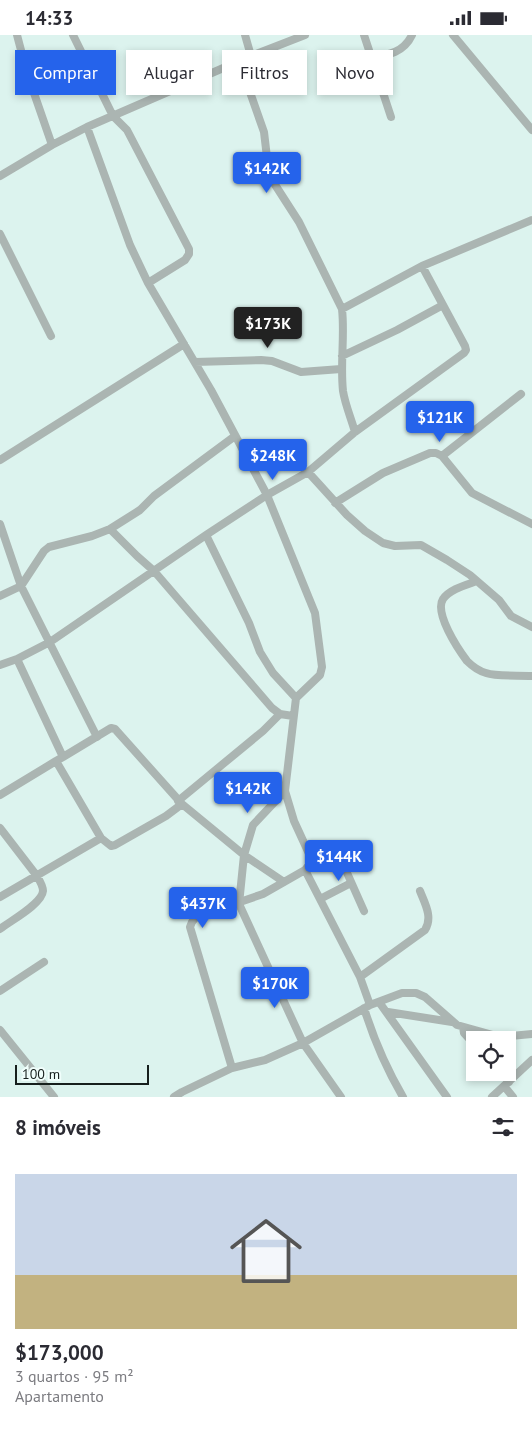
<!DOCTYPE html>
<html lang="pt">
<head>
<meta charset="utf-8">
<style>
  body { margin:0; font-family:"PT Sans",sans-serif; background:#f2f2f3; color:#2b2b33; height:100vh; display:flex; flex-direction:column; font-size:19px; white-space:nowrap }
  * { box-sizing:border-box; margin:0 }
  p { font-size:16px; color:#7c7c81 }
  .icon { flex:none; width:28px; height:28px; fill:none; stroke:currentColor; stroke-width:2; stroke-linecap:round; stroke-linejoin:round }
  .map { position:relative; height:1062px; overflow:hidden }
  .side { display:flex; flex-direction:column; background:#fff; flex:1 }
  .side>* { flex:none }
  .banner { position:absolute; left:15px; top:15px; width:502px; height:45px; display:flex; gap:10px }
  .fabs { position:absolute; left:466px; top:996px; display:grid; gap:10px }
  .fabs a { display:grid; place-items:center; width:50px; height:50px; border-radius:0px; background:#fff; box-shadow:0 2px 8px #0003; font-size:25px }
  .scale { position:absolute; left:15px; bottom:12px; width:134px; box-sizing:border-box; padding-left:5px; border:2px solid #161f1d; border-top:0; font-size:14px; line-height:18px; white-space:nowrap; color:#161f1d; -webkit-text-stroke:4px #f0fefb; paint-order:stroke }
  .price { position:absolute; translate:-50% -42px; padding:0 11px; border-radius:5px; background:#2563eb; color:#fff; font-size:16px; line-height:32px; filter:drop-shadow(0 1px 2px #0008) }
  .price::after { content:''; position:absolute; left:50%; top:30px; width:15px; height:11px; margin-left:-8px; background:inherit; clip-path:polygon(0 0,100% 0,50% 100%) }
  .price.current { background:#222; color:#fff }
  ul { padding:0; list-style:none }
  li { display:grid; align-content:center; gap:10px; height:265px; padding:0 15px }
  li span { display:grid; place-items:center; height:155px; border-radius:0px; color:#555 }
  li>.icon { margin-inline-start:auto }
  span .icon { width:90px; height:90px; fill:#fffc; stroke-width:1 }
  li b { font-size:21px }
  h2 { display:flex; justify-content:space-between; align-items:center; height:60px; padding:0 15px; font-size:21px }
  .chip { padding:0 18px; border-radius:0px; background:#fff; box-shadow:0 2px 8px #0003; font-size:18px; line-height:45px }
  .chip.current { background:#2563eb; color:#fff }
  .status { display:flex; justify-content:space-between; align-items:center; height:35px; padding:0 25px; background:#fff; direction:ltr }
  .status svg { height:14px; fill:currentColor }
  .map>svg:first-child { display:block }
</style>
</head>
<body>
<div class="status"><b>14:33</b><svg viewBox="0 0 49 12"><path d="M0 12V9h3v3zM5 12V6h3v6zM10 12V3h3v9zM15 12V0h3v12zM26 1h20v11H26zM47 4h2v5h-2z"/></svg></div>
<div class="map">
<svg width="532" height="1062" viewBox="0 0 532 1062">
  <rect width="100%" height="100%" fill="#dcf3ee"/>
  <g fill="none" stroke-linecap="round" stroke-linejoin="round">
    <path stroke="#abb5b2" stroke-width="8" d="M17 0 27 38 52 110
      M73 0 113 81 127 95 189 214V219L185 225 148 248
      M245 0 251 21
      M364 0 391 82
      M453 0 532 95
      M371 23C389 20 404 17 412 0
      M239 26 264 97 268 131 272 145 299 187 342 274C345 301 340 328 343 356 345 369 351 383 355 397
      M87 92 130 210 148 248 211 355 267 460 315 578 322 632 320 640 296 663 285 756 294 786 311 823 309 830 305 835 263 859 196 882 192 887 190 892 232 1033
      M0 141 52 110 87 92 251 21 305 0
      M0 199 51 301
      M342 274 422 231 532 185
      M342 321 397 295 443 270
      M195 327 261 325 272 326 301 337 341 334
      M442 421 521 359
      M0 425 184 309
      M308 437 347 480 365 496 383 508 395 511 421 510 447 525 470 540 499 565 511 581 532 592
      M335 468 383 438 430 418H436L442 421 472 458 532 489
      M0 489 21 551 97 702
      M110 494 137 521 154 536 272 673 280 679 293 681
      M206 500 249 588 260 617 273 638 296 663
      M477 546C466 550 450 554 443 564 434 578 458 614 467 626 472 631 479 636 486 638 497 642 519 640 532 641
      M0 561 21 551 44 516 49 512 92 501 110 494 140 475 154 461 235 401
      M17 624 63 722 56 726 101 803 111 811 115 810 166 781 182 769
      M0 630 17 624 50 607 206 500 267 460 308 437 355 397 464 318 466 315 465 311 422 231
      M63 722 111 693 115 694 182 769 244 820 284 847
      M285 756 253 790 244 820 239 869 303 1008 341 1062
      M0 760 56 726
      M178 766 263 696 280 679
      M0 793 37 841C40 846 43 851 43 856 42 869 10 886 0 894
      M311 823 332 816H336L340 822 364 876
      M0 862 101 803
      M320 864 351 848
      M360 942 425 895C433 882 425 869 420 856
      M0 956 44 927
      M379 967 447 1062
      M370 970 402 958H416L425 962 457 990 500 1002 532 999
      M364 973C374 1005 386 1033 403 1062
      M388 977 452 987
      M463 992 464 998 475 1010
      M0 995 54 1062
      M502 1038 509 1047
      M504 1051 513 1062
      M174 1062 182 1057 232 1033 265 1025 303 1008 370 970 360 942 305 835
      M492 1062 532 1025"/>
  </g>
</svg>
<div class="fabs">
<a><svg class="icon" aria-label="locate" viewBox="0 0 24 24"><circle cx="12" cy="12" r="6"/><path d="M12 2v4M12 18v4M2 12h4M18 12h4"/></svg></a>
</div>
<div class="scale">100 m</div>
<b class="price" style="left:267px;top:159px">$142K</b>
<b class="price current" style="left:268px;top:314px">$173K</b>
<b class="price" style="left:440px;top:408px">$121K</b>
<b class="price" style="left:273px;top:446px">$248K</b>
<b class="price" style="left:248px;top:779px">$142K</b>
<b class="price" style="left:339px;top:847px">$144K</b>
<b class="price" style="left:203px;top:894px">$437K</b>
<b class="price" style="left:275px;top:974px">$170K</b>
<div class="banner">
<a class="chip current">Comprar</a>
<a class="chip">Alugar</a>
<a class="chip">Filtros</a>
<a class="chip">Novo</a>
</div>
</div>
<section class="side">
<h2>8 imóveis<svg class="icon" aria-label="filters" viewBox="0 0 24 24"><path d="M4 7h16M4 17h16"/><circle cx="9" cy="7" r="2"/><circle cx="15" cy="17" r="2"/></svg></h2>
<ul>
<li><span style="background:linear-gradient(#c9d6e8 65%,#c2b280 0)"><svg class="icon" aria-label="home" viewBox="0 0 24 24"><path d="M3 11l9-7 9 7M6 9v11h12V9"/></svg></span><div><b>$173,000</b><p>3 quartos · 95 m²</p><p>Apartamento</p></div></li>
</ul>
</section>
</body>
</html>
